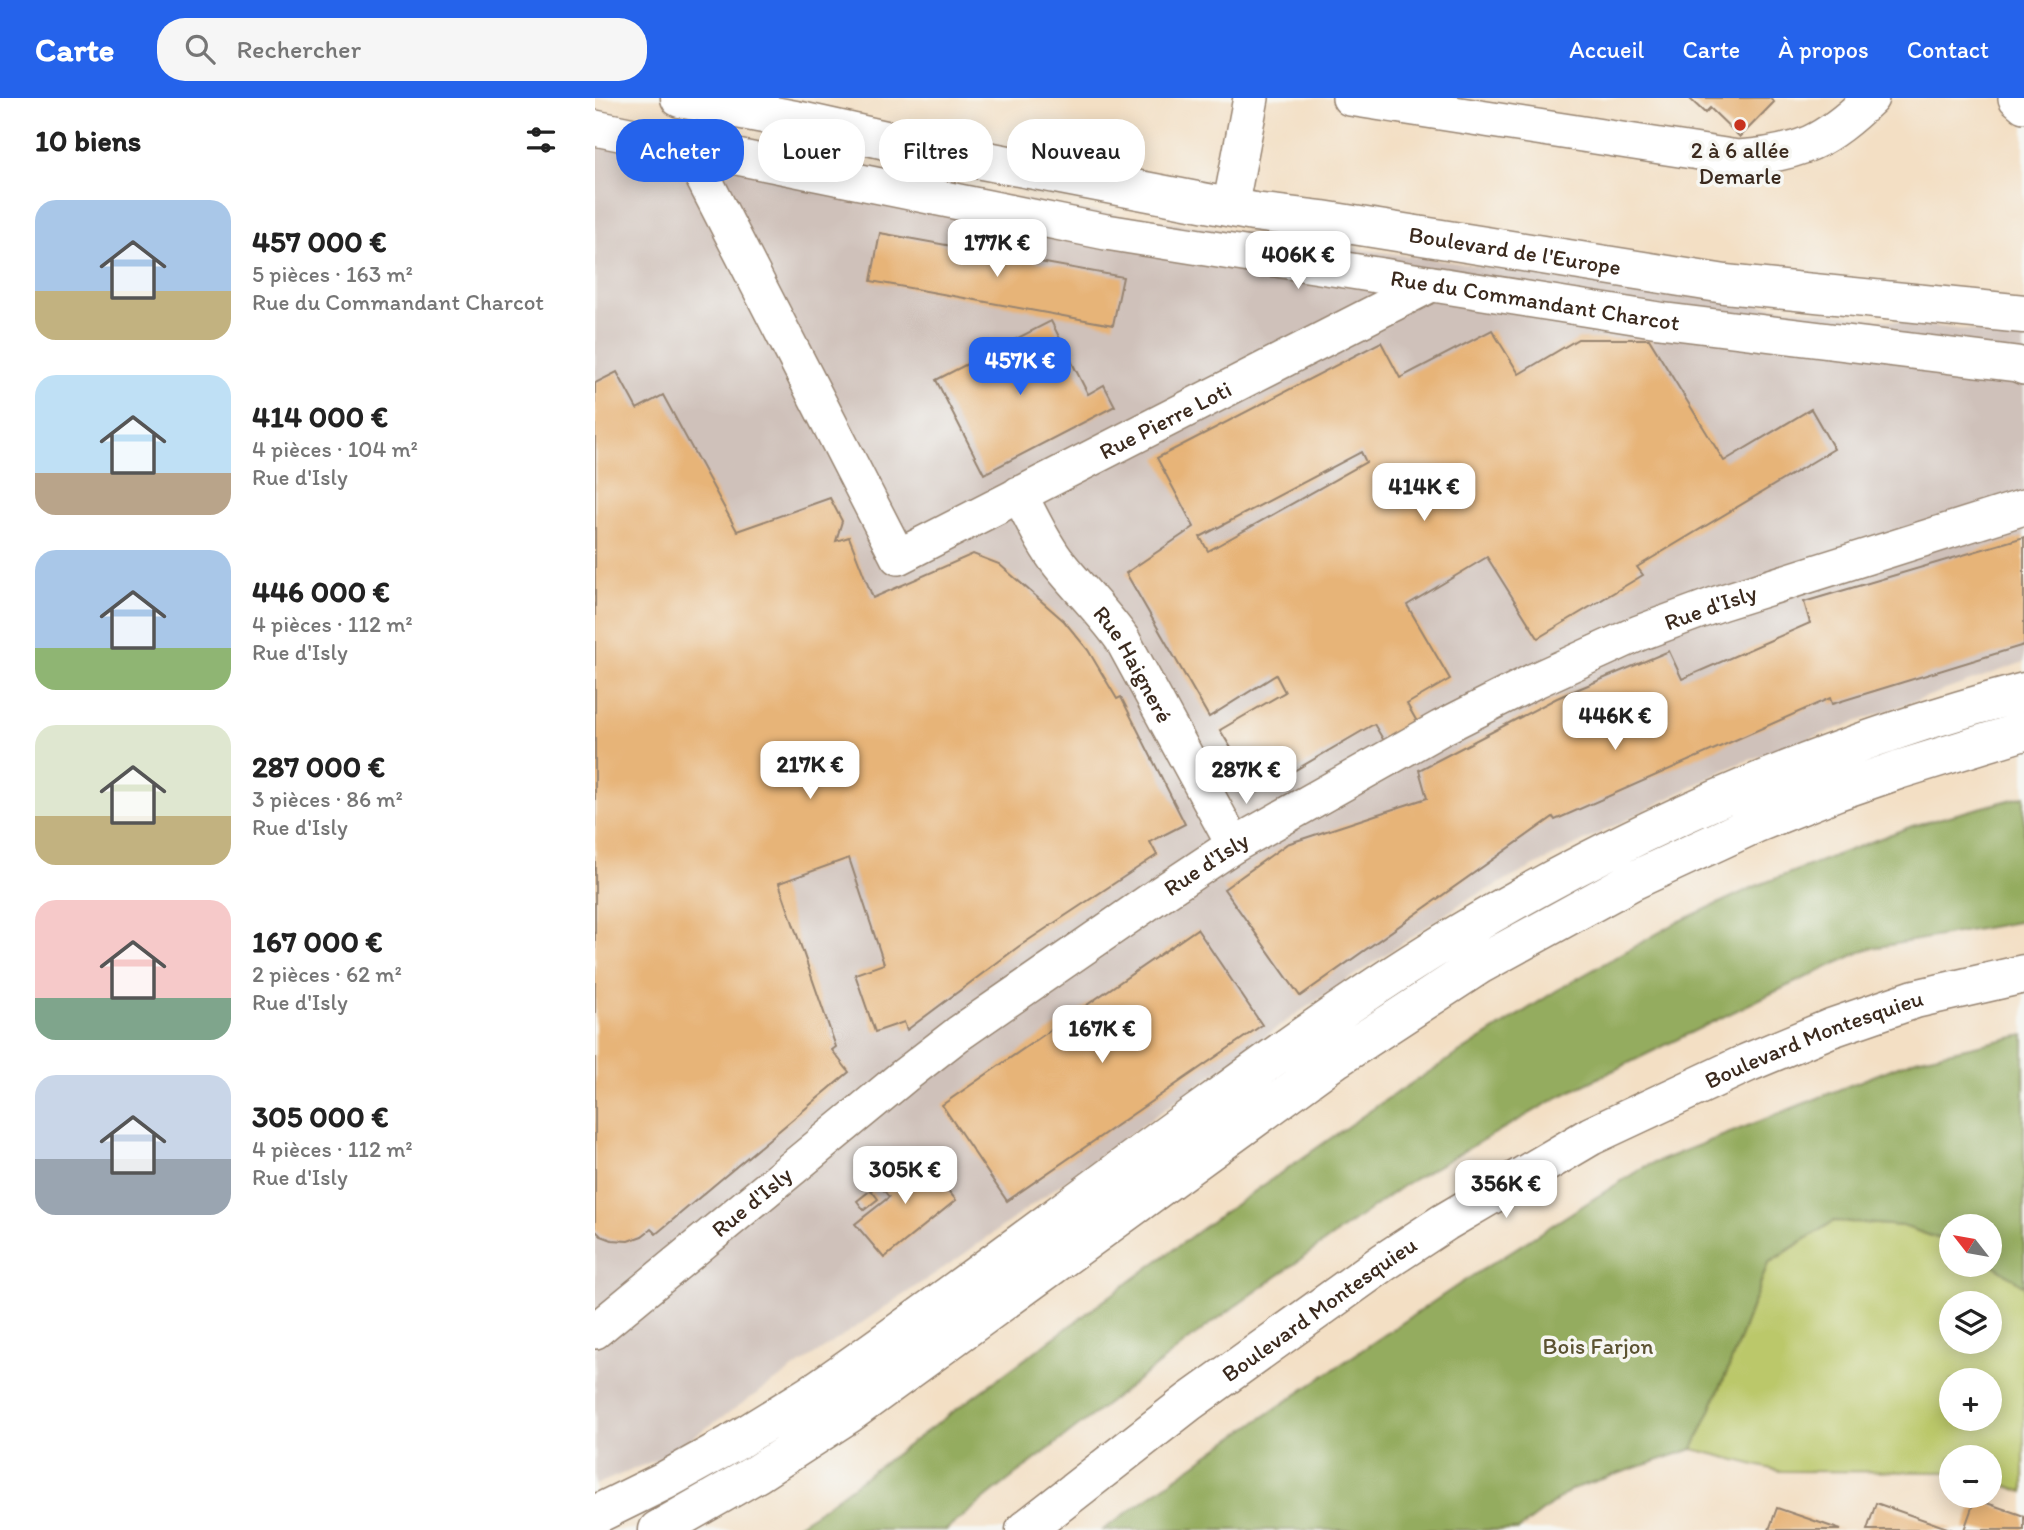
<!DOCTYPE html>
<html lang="fr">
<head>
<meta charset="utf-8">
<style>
  body { margin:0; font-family:Itim,sans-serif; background:#f6f6f6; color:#222; height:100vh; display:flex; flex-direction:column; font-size:26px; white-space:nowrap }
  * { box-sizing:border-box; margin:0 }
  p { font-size:23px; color:#767676 }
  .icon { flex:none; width:38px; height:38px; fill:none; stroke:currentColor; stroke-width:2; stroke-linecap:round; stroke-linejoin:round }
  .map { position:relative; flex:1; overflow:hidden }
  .side { display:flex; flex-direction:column; background:#fff; width:595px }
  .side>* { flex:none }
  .banner { position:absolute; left:21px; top:21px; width:665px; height:63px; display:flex; gap:14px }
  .needle { width:46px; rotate:301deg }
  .controls { position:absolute; left:1344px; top:1116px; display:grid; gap:14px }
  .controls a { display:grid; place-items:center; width:63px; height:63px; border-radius:50%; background:#fff; box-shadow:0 4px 18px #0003; font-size:35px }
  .price { position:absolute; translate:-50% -60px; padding:0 16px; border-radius:14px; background:#fff; color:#222; font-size:23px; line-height:46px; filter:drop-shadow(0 2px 4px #0008) }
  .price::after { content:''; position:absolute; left:50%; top:42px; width:21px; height:16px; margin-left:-10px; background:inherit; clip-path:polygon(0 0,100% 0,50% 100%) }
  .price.current { background:#2563eb; color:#fff }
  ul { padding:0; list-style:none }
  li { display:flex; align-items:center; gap:21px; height:175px; padding:0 35px }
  li span { display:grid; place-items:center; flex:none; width:196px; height:140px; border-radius:21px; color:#555 }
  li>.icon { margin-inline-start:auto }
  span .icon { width:84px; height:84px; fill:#fffc; stroke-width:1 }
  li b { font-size:30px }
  h2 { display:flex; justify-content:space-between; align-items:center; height:84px; padding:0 35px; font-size:30px }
  .tag { padding:0 24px; border-radius:28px; background:#fff; box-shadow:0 4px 18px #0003; font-size:24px; line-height:63px }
  .tag.current { background:#2563eb; color:#fff }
  header { display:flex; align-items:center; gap:42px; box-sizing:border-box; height:98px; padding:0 35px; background:#2563eb; color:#fff }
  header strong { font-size:33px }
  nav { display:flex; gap:38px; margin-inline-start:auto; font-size:24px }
  .search { width:490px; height:63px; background:#f6f6f6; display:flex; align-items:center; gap:18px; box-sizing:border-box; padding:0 24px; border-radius:28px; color:#767676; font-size:26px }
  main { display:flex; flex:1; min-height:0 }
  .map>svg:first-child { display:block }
</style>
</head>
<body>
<header>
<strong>Carte</strong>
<div class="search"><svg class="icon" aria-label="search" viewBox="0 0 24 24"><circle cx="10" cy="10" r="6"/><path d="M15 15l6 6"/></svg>Rechercher</div>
<nav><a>Accueil</a><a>Carte</a><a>À propos</a><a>Contact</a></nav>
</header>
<main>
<section class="side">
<h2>10 biens<svg class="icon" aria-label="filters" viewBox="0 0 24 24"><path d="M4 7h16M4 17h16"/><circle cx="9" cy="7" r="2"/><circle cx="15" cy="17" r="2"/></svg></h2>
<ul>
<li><span style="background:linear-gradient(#a9c7e8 65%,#c2b280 0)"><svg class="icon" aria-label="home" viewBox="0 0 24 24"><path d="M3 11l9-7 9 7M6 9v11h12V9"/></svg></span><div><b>457 000 €</b><p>5 pièces · 163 m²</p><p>Rue du Commandant Charcot</p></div></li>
<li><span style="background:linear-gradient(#bfe0f5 70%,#b9a48a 0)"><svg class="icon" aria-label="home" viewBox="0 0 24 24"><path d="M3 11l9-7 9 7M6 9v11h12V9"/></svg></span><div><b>414 000 €</b><p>4 pièces · 104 m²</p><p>Rue d'Isly</p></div></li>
<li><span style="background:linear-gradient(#a9c7e8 70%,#8fb573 0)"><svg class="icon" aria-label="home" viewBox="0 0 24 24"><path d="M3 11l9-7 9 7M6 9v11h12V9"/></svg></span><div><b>446 000 €</b><p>4 pièces · 112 m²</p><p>Rue d'Isly</p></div></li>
<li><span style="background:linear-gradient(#dfe7d0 65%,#c2b280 0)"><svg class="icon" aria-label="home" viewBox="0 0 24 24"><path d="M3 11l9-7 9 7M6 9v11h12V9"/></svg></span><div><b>287 000 €</b><p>3 pièces · 86 m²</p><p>Rue d'Isly</p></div></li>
<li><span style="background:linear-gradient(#f6c9c9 70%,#7fa58c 0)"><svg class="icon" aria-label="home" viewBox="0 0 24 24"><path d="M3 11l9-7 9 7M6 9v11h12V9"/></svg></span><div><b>167 000 €</b><p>2 pièces · 62 m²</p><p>Rue d'Isly</p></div></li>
<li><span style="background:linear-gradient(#c9d6e8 60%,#9aa5b1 0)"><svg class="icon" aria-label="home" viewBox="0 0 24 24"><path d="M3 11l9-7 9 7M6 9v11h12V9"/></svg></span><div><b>305 000 €</b><p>4 pièces · 112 m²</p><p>Rue d'Isly</p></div></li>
</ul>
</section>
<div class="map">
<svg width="1429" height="1432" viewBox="0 0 1429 1432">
  <rect width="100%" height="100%" fill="#f6f6f2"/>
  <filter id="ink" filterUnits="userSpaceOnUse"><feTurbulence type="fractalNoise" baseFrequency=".0143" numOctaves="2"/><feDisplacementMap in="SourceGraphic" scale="14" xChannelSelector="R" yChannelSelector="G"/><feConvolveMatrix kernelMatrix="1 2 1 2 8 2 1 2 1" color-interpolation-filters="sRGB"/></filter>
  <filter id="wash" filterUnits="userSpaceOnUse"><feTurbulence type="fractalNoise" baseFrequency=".00686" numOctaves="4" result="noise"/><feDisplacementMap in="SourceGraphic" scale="28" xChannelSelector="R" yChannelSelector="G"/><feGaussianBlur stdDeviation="1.57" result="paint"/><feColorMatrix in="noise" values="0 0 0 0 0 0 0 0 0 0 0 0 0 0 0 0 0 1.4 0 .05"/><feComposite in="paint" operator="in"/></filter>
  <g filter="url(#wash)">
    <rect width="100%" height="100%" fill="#f3dfc4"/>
    <path fill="#cfc1ba" d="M0 12 471 110 1151 205 1429 239V564L1140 667 870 803 700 917 372 1154 68 1359 0 1387Z"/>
    <path fill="#bbc86a" stroke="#7b7944" stroke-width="2" fill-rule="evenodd" d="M1239 1123 1308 1128 1356 1145V1167H1395V1164L1429 1188V1394L1395 1382V1360H1356V1374L1184 1373 1098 1351 1134 1269 1173 1166ZM1356 1206H1395V1244H1356ZM1356 1283H1395V1321H1356Z"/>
    <path fill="#94ac5e" stroke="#686b3e" stroke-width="2" d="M1429 698V823L1272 851 1173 897 964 999 809 1087 610 1230 401 1392 351 1432H194L222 1414 617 1123 792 1001 964 891 1083 824 1161 788 1317 728Z
      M1429 937V1188L1395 1164V1129H1356V1145L1308 1128 1239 1123 1173 1165 1134 1269 1098 1351 977 1391 923 1432H508L624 1349 866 1185 1049 1069 1321 961Z"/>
    <g id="blocks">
      <path fill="#e7b478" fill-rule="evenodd" d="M1094 0H1174L1179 4 1145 39 1115 10 1110 15Z
        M285 135 528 179 518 227 276 183Z
        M456 223 493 296 509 287 520 308 389 376 341 282Z
        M897 232 924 276 983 241H1054L1129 363 1216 311 1239 351 1042 469 1048 477 943 540 892 459 812 507 855 581 812 606 825 629 792 648 779 626 663 694 625 632 690 594 681 577 614 619 531 475 599 429 562 360 786 244 805 280ZM766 354 771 364 613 453 605 439Z
        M22 274 42 311 68 297 142 433 235 400 247 423 241 443 254 439 278 500 378 456 404 466 469 523 493 552 522 601 526 599 590 726 555 744 562 757 423 849 312 932 309 924 280 934 260 876 289 866 254 760 184 785 241 949 237 952 254 974 61 1136 56 1131 47 1138 33 1143 17 1142 6 1138 0 1132V285Z
        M1429 439V547L1237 606 1235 600 960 722 958 719 705 898 629 791 692 746 832 700 824 672 962 600 1074 553 1087 581 1215 525 1209 504Z
        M602 831 667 927 412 1103 347 1007Z
        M322 1055 361 1102 289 1160 260 1126 294 1099 283 1085Z
        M276 1092 283 1101 269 1112 262 1103Z
        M1380 1401 1429 1418V1432H1369Z
        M1281 1405 1358 1432H1272Z
        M1182 1410 1246 1432H1174Z"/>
    </g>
  </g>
  <g filter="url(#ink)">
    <use href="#blocks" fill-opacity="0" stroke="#978471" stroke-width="2"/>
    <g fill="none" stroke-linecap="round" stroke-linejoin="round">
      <g stroke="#978471" stroke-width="38">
        <g id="minor">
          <path d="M755 0 1143 60C1206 56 1231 43 1276 0"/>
          <path d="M1421 0 1429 7"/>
          <path id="s1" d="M0 30 511 134 1064 222 1422 266 1429 269"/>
          <path id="s2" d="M93 50 303 459 836 186"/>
          <path d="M635 110 656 0"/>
          <path id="s3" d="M424 396C437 420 448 446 465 467 485 492 508 514 527 541L639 747"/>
          <path id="s4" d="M0 1233 309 978 363 936 564 797 639 747 846 630 939 583 1044 535 1125 505 1429 409"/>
        </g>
      </g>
      <g stroke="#978471" stroke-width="41">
        <g id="major">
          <path id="s5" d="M85 0 210 24 340 53 659 114 727 122 1130 186 1429 216"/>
          <path id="s6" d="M430 1432 594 1304 789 1164 850 1124 996 1038 1152 965 1236 930 1320 901 1429 876"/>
        </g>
      </g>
      <g stroke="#978471" stroke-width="41">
        <path id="highway" d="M0 1417 71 1382 136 1346 215 1297C347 1206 475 1107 605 1013 689 951 774 890 863 836 1039 729 1230 647 1429 594
          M63 1432 161 1376 255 1315 742 960 884 867 1035 784 1162 725 1242 693 1303 672 1429 633"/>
      </g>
      <use href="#minor" stroke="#fff" stroke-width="35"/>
      <use href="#major" stroke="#fff" stroke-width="38"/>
      <use href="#highway" stroke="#fff" stroke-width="38"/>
    </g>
  </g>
  <circle fill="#c8321e" stroke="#f6f6f2" stroke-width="2.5" cx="1145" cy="27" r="7"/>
  <g text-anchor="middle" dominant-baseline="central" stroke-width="7" stroke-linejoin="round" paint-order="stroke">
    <g font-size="23" fill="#3b2a1e" stroke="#f6f6f2">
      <text x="1145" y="52">2 à 6 allée<tspan x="1145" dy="26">Demarle</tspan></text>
    </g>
    <g font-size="23" fill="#3b2a1e" stroke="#f6f6f2">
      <text stroke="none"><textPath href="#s5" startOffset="849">Boulevard de l'Europe</textPath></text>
      <text stroke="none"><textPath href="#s1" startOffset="956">Rue du Commandant Charcot</textPath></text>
      <text stroke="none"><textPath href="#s2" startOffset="760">Rue Pierre Loti</textPath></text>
      <text stroke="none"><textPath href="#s4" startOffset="1337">Rue d'Isly</textPath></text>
      <text stroke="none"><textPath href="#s3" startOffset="206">Rue Haigneré</textPath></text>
      <text stroke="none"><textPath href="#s4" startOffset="770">Rue d'Isly</textPath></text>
      <text stroke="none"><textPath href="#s6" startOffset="934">Boulevard Montesquieu</textPath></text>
      <text stroke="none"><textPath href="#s4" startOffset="203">Rue d'Isly</textPath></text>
      <text stroke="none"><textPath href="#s6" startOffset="368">Boulevard Montesquieu</textPath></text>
    </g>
    <g font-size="23" fill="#5b5231" stroke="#f6f6f2">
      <text x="1003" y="1248">Bois Farjon</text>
    </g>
  </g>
</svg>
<div class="controls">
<a><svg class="needle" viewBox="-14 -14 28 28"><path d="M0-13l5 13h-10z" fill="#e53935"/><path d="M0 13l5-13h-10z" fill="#767676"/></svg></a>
<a><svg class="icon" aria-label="layers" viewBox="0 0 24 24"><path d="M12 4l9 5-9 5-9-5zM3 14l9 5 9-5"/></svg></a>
<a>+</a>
<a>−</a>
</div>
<b class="price" style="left:402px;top:181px">177K €</b>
<b class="price" style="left:703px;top:193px">406K €</b>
<b class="price current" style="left:425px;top:299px">457K €</b>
<b class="price" style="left:829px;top:425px">414K €</b>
<b class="price" style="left:1020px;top:654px">446K €</b>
<b class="price" style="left:215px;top:703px">217K €</b>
<b class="price" style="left:651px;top:708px">287K €</b>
<b class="price" style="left:507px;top:967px">167K €</b>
<b class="price" style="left:310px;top:1108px">305K €</b>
<b class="price" style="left:911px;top:1122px">356K €</b>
<div class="banner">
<a class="tag current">Acheter</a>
<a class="tag">Louer</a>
<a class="tag">Filtres</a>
<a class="tag">Nouveau</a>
</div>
</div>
</main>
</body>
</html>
